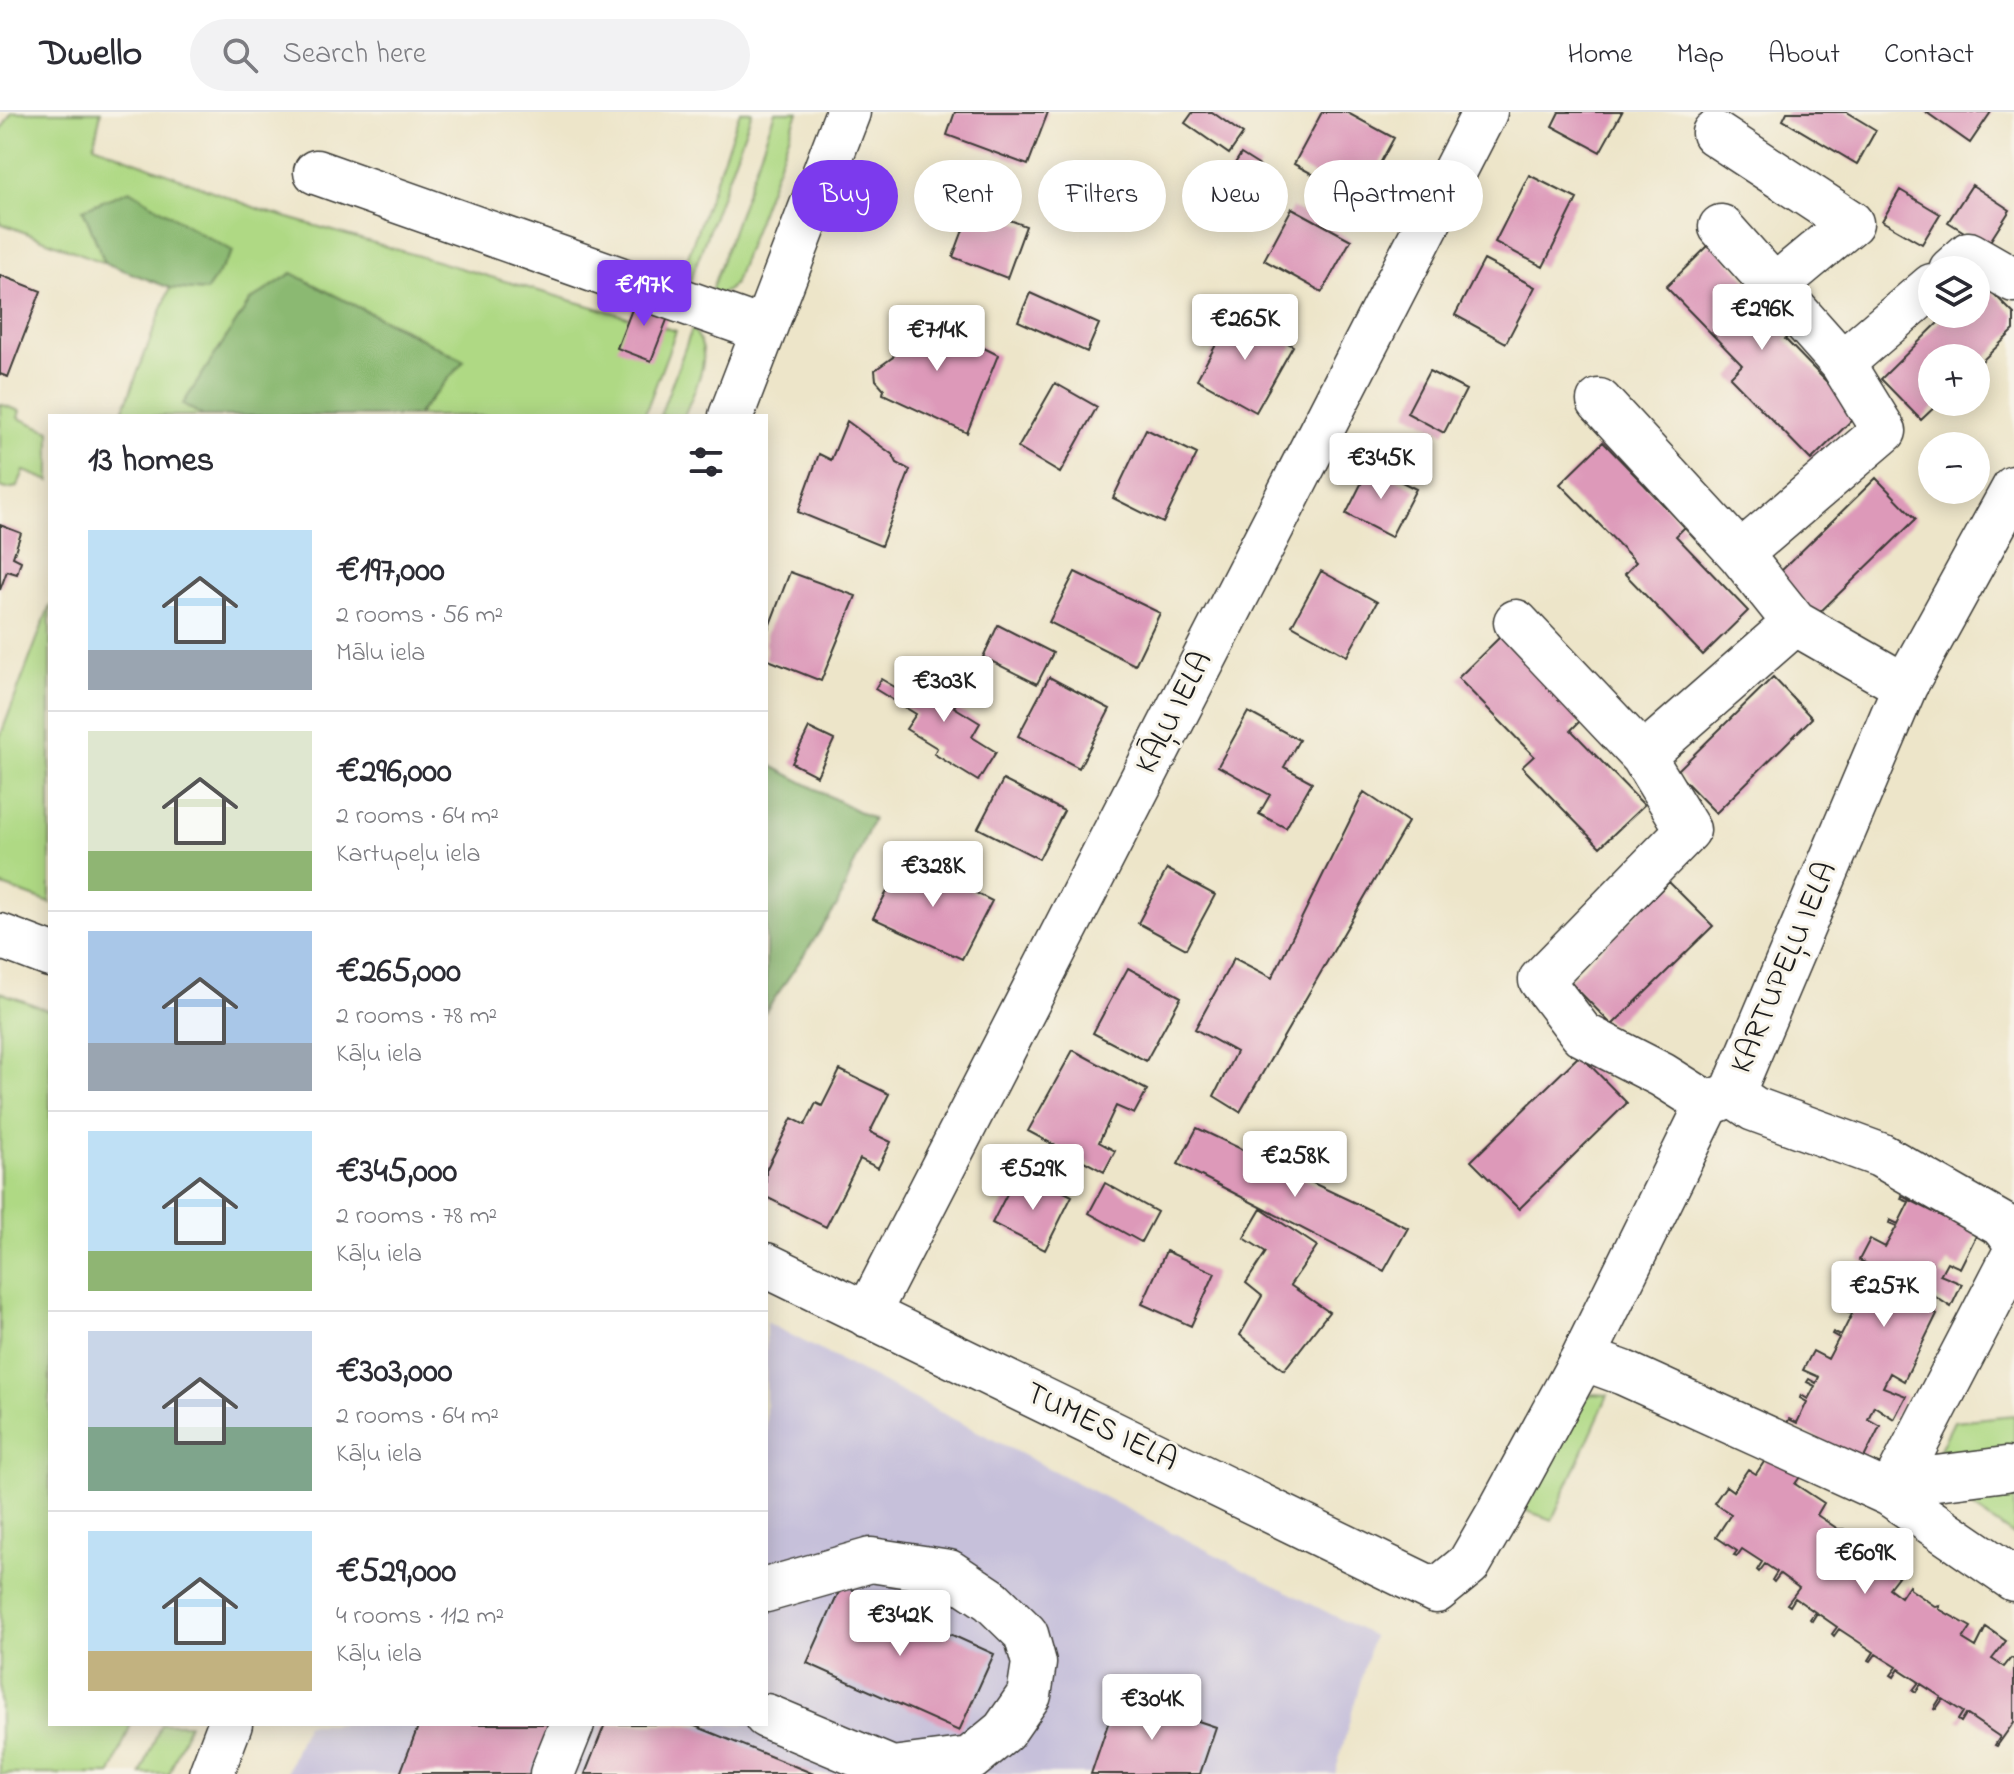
<!DOCTYPE html>
<html lang="en">
<head>
<meta charset="utf-8">
<style>
  body { margin:0; font-family:"Indie Flower",sans-serif; background:#f2f2f3; color:#2b2b33; height:100vh; display:flex; flex-direction:column; font-size:30px; white-space:nowrap }
  * { box-sizing:border-box; margin:0 }
  p { font-size:26px; color:#7c7c81 }
  .icon { flex:none; width:44px; height:44px; fill:none; stroke:currentColor; stroke-width:2; stroke-linecap:round; stroke-linejoin:round }
  .map { position:relative; flex:1; overflow:hidden }
  .details { position:absolute; left:48px; top:302px; width:720px; height:1312px; display:flex; flex-direction:column; background:#fff; border-radius:0px; box-shadow:0 4px 20px #0003 }
  .details>* { flex:none }
  .banner { position:absolute; left:792px; top:48px; width:760px; height:72px; display:flex; gap:16px }
  .tools { position:absolute; left:1918px; top:144px; display:grid; gap:16px }
  .tools a { display:grid; place-items:center; width:72px; height:72px; border-radius:50%; background:#fff; box-shadow:0 4px 20px #0003; font-size:40px }
  .price { position:absolute; translate:-50% -68px; padding:0 18px; border-radius:8px; background:#fff; color:#222; font-size:26px; line-height:52px; filter:drop-shadow(0 2px 4px #0008) }
  .price::after { content:''; position:absolute; left:50%; top:48px; width:24px; height:18px; margin-left:-12px; background:inherit; clip-path:polygon(0 0,100% 0,50% 100%) }
  .price.on { background:#7c3aed; color:#fff }
  ul { padding:0; list-style:none }
  li { display:flex; align-items:center; gap:24px; height:200px; padding:0 40px }
  li+li { border-top:2px solid #e1e1e2 }
  li span { display:grid; place-items:center; flex:none; width:224px; height:160px; border-radius:0px; color:#555 }
  li>.icon { margin-inline-start:auto }
  span .icon { width:96px; height:96px; fill:#fffc; stroke-width:1 }
  li b { font-size:34px }
  h2 { display:flex; justify-content:space-between; align-items:center; height:96px; padding:0 40px; font-size:34px }
  .tag { padding:0 28px; border-radius:36px; background:#fff; box-shadow:0 4px 20px #0003; font-size:28px; line-height:72px }
  .tag.on { background:#7c3aed; color:#fff }
  header { display:flex; align-items:center; gap:48px; box-sizing:border-box; height:112px; padding:0 40px; background:#fff; border-bottom:2px solid #e1e1e2 }
  header strong { font-size:38px }
  nav { display:flex; gap:44px; margin-inline-start:auto; font-size:28px }
  .search { width:560px; height:72px; background:#f2f2f3; display:flex; align-items:center; gap:20px; box-sizing:border-box; padding:0 28px; border-radius:44px; color:#7c7c81; font-size:30px }
  .map>svg:first-child { display:block }
</style>
</head>
<body>
<header>
<strong>Dwello</strong>
<div class="search"><svg class="icon" aria-label="search" viewBox="0 0 24 24"><circle cx="10" cy="10" r="6"/><path d="M15 15l6 6"/></svg>Search here</div>
<nav><a>Home</a><a>Map</a><a>About</a><a>Contact</a></nav>
</header>
<div class="map">
<svg width="2014" height="1662" viewBox="0 0 2014 1662">
  <rect width="100%" height="100%" fill="#f7f3e8"/>
  <filter id="ink" filterUnits="userSpaceOnUse"><feTurbulence type="fractalNoise" baseFrequency=".0125" numOctaves="2"/><feDisplacementMap in="SourceGraphic" scale="16" xChannelSelector="R" yChannelSelector="G"/><feConvolveMatrix kernelMatrix="1 2 1 2 8 2 1 2 1" color-interpolation-filters="sRGB"/></filter>
  <filter id="wash" filterUnits="userSpaceOnUse"><feTurbulence type="fractalNoise" baseFrequency=".006" numOctaves="4" result="noise"/><feDisplacementMap in="SourceGraphic" scale="32" xChannelSelector="R" yChannelSelector="G"/><feGaussianBlur stdDeviation="1.8" result="paint"/><feColorMatrix in="noise" values="0 0 0 0 0 0 0 0 0 0 0 0 0 0 0 0 0 1.4 0 .05"/><feComposite in="paint" operator="in"/></filter>
  <g filter="url(#wash)">
    <rect width="100%" height="100%" fill="#ede5c9"/>
    <path fill="#c6c0da" d="M766 1210 1373 1524 1335 1662H286L306 1612H766Z"/>
    <path fill="#afd984" stroke="#667a50" stroke-width="2" d="M12 0H101L94 33 261 98 676 219 644 304H416L463 249 403 216 351 193 184 292 203 304H121L170 176 206 179 233 139 201 122 83 97 105 151 0 111V20Z
      M740 0H752L689 172 679 169Z
      M775 0H798L734 172 727 179 709 185Z
      M692 217C717 240 694 278 684 304H660Z
      M0 292 20 299 18 306 50 319V369L24 359 17 375 7 377 0 375Z
      M50 493V791L0 773V625Z
      M0 880 50 899V1612H131L111 1662H0Z
      M1592 1282 1608 1283 1552 1408 1524 1398 1584 1287Z
      M2014 1303V1344L1932 1353 1954 1309Z
      M2014 1369V1424L1943 1375Z
      M161 1612H189L169 1662H141Z"/>
    <path fill="#8bb972" stroke="#546a47" stroke-width="2" d="M130 78 201 122 233 139 206 179 170 176 105 151 83 97Z
      M292 161C349 192 407 218 464 249L416 304H203L183 292 250 189Z
      M766 651 873 707 837 794 766 899Z"/>
    <g id="blocks">
      <path fill="#dd99b9" d="M955 0H1048L1028 53 947 23Z
        M1193 0H1212L1243 22 1229 42 1185 11Z
        M1322 0H1346L1394 26 1360 88 1294 52Z
        M1559 0H1622L1600 40 1552 14Z
        M1787 0H1846L1876 18 1857 52 1783 8Z
        M1926 0H1991L1970 31Z
        M1241 42 1260 54 1245 79 1261 89 1247 110 1212 88Z
        M1529 63 1577 87 1543 155 1495 130Z
        M1972 73 2010 98 1987 134 1948 110Z
        M1900 78 1940 102 1922 132 1882 109Z
        M972 94 1026 114 1007 166 953 145Z
        M1292 96 1351 128 1322 180 1264 148Z
        M1711 131 1795 218 1785 227 1858 302 1811 348 1730 265 1742 253 1666 175Z
        M1484 148 1535 175 1506 231 1455 203Z
        M0 163 41 179 8 265 0 262Z
        M1981 169 2014 202V218L1976 255V246H1932V290H1940L1921 308 1881 267 1947 202H1976V174Z
        M1030 181 1099 212 1087 240 1018 209Z
        M638 182 672 195 651 249 617 236Z
        M1234 200 1293 234 1256 300 1197 267Z
        M914 206 933 215 948 218 998 243 967 321 883 282 884 277 876 268 875 258 893 245 897 236 895 231 897 215 900 211Z
        M1429 259 1466 278 1444 321 1407 301Z
        M1055 271 1097 295 1060 361 1018 336Z
        M847 309 893 343 897 351 910 358 881 434 798 400 819 342 831 348Z
        M1146 317 1197 342 1163 411 1113 386Z
        M1603 330 1685 415 1676 424 1748 499 1703 543 1625 462 1636 450 1560 372Z
        M1370 354 1416 377 1391 425 1346 402Z
        M1876 366 1916 407 1817 503 1777 463Z
        M0 413 21 421 13 445 21 449 17 462 7 459 0 478Z
        M1321 459 1377 490 1347 544 1292 513Z
        M790 460 856 484 821 569 766 547V523Z
        M1075 460 1160 501 1135 553 1049 510Z
        M998 513 1053 541 1037 572 983 545Z
        M1500 525 1581 608 1571 618 1644 693 1600 735 1522 655 1534 644 1458 566Z
        M930 559 963 579 954 595 980 611 972 625 996 640 978 669 934 642 937 636 906 617 916 602 875 577 881 567 914 586Z
        M1049 565 1110 597 1079 656 1018 624Z
        M1773 565 1812 606 1716 701 1676 660Z
        M1248 600 1299 628 1284 655 1312 670 1286 716 1259 702 1270 683 1218 654Z
        M809 616 834 628 817 664 792 651Z
        M1003 668 1064 699 1039 747 978 716Z
        M1364 680 1408 710 1240 1000 1214 984 1236 940 1195 917 1234 846 1272 866Z
        M905 745 992 789 962 847 873 806Z
        M1167 757 1215 783 1186 837 1138 811Z
        M1669 770 1713 814 1612 913 1569 869Z
        M1128 856 1181 885 1146 949 1093 921Z
        M1073 938 1147 978 1134 1002 1116 994 1099 1030 1115 1039 1104 1060 1028 1019Z
        M1580 943 1627 991 1519 1097 1471 1049Z
        M840 958 889 982 870 1020 891 1030 878 1056 860 1047 826 1115 766 1085V1058L792 1006 805 1013 816 991 822 994Z
        M1197 1016 1408 1116 1384 1159 1178 1052Z
        M1037 1066 1072 1084 1045 1138 992 1111 1012 1072 1030 1081Z
        M1105 1071 1157 1100 1141 1130 1089 1101Z
        M1902 1084 1977 1122 1960 1156 1947 1150 1940 1163 1962 1172 1951 1195 1931 1182 1925 1195 1937 1202 1904 1269 1890 1261 1883 1275 1906 1284 1894 1307 1874 1294 1868 1307 1880 1314 1863 1348 1787 1311 1789 1307 1797 1311 1807 1290 1800 1286 1801 1283 1808 1287 1815 1274 1807 1270 1809 1267 1816 1271 1819 1265 1803 1258 1813 1239 1828 1247 1839 1226 1832 1222 1833 1220 1841 1224 1852 1202 1843 1197 1844 1195 1853 1199 1864 1178 1856 1174 1858 1172 1865 1176 1872 1162 1864 1158 1866 1156 1873 1160 1875 1156 1859 1148 1870 1127 1885 1135 1897 1114 1889 1111 1890 1108 1898 1112 1909 1090 1901 1087Z
        M1261 1097 1317 1134 1290 1173 1329 1200 1284 1258 1240 1223 1262 1184 1246 1171 1266 1140 1244 1126Z
        M1166 1139 1215 1161 1191 1214 1142 1192Z
        M1770 1341 1802 1362 1795 1372 1824 1391 1817 1403 1838 1417H1843L1837 1425 1866 1445 1858 1456 1871 1464 1883 1445 1903 1458 1889 1476 1901 1485 1909 1473 1910 1477 1936 1495 1940 1494 1939 1497 1971 1515 1963 1527 1976 1535 1986 1515 2006 1529 1992 1547 2004 1555 2011 1546 2014 1547V1610L1997 1634 1995 1633 2000 1625 1966 1602 1961 1610 1958 1608 1963 1600 1943 1587 1936 1597 1934 1596 1941 1585 1921 1572 1916 1580 1913 1578 1919 1570 1899 1557 1894 1565 1891 1563 1897 1555 1876 1542 1871 1549 1869 1548 1874 1540 1839 1517 1834 1524 1832 1522 1837 1515 1817 1501 1812 1509 1810 1507 1815 1500 1795 1486 1790 1494 1787 1492 1799 1476 1780 1462 1774 1470 1772 1468 1777 1460 1765 1452 1759 1460 1757 1458 1762 1450 1742 1437 1737 1444 1734 1443 1737 1439 1716 1425 1731 1402 1714 1391 1726 1374 1733 1379 1748 1357 1756 1362Z
        M842 1473 994 1542 959 1619 807 1551Z
        M1118 1582 1216 1615 1200 1662H1091Z
        M419 1612H550L531 1662H400Z
        M605 1612H690L814 1662H585Z"/>
    </g>
  </g>
  <g filter="url(#ink)">
    <use href="#blocks" fill-opacity="0" stroke="#3b3a36" stroke-width="2"/>
    <g fill="none" stroke-linecap="round" stroke-linejoin="round">
      <g stroke="#3b3a36" stroke-width="47">
        <path id="minor" d="M1714 21 1851 111 1774 175
          M316 60 764 218
          M1721 115 1842 251
          M1951 158 1969 142 2014 168
          M1599 289 1740 442
          M731 304 848 0
          M1516 510 1643 644
          M1795 511 1905 574
          M0 824 50 843
          M1732 982 1754 997 1880 1043 2004 1114 2014 1128
          M1708 992 1662 963 1582 922 1541 868 1688 718 1643 644 1795 511 1740 442 1884 319 1842 251 1932 174
          M766 1153 1436 1479 1469 1452 1502 1395 1583 1246 1708 992 1732 982 1905 574 2014 376
          M867 1203 1485 0
          M1583 1246 1624 1261 1890 1382 2014 1467
          M1897 1371 2006 1357
          M1890 1382 2014 1143
          M766 1478 871 1448 949 1460 991 1488 1026 1522 1034 1551 1029 1583 1004 1619 970 1647 892 1657
          M766 1604 892 1657 890 1662
          M211 1662 230 1612
          M552 1662 572 1612"/>
      </g>
      <use href="#minor" stroke="#fff" stroke-width="44"/>
    </g>
  </g>
  <g text-anchor="middle" dominant-baseline="central" stroke-width="6" stroke-linejoin="round" paint-order="stroke">
    <g font-size="32" fill="#1c1c1c" stroke="#f7f3e8">
      <text transform="translate(1175 601) rotate(-63)">KĀĻU IELA</text>
      <text transform="translate(1785 856) rotate(-67)">KARTUPEĻU IELA</text>
      <text transform="translate(1101 1316) rotate(26)">TUMES IELA</text>
    </g>
  </g>
</svg>
<div class="tools">
<a><svg class="icon" aria-label="layers" viewBox="0 0 24 24"><path d="M12 4l9 5-9 5-9-5zM3 14l9 5 9-5"/></svg></a>
<a>+</a>
<a>−</a>
</div>
<b class="price on" style="left:644px;top:216px">€197K</b>
<b class="price" style="left:1762px;top:240px">€296K</b>
<b class="price" style="left:1245px;top:250px">€265K</b>
<b class="price" style="left:937px;top:261px">€714K</b>
<b class="price" style="left:1381px;top:389px">€345K</b>
<b class="price" style="left:944px;top:612px">€303K</b>
<b class="price" style="left:933px;top:797px">€328K</b>
<b class="price" style="left:1295px;top:1087px">€258K</b>
<b class="price" style="left:1033px;top:1100px">€529K</b>
<b class="price" style="left:1884px;top:1217px">€257K</b>
<b class="price" style="left:1865px;top:1484px">€609K</b>
<b class="price" style="left:900px;top:1546px">€342K</b>
<b class="price" style="left:1152px;top:1630px">€304K</b>
<div class="banner">
<a class="tag on">Buy</a>
<a class="tag">Rent</a>
<a class="tag">Filters</a>
<a class="tag">New</a>
<a class="tag">Apartment</a>
</div>
<section class="details">
<h2>13 homes<svg class="icon" aria-label="filters" viewBox="0 0 24 24"><path d="M4 7h16M4 17h16"/><circle cx="9" cy="7" r="2"/><circle cx="15" cy="17" r="2"/></svg></h2>
<ul>
<li><span style="background:linear-gradient(#bfe0f5 75%,#9aa5b1 0)"><svg class="icon" aria-label="home" viewBox="0 0 24 24"><path d="M3 11l9-7 9 7M6 9v11h12V9"/></svg></span><div><b>€197,000</b><p>2 rooms · 56 m²</p><p>Mālu iela</p></div></li>
<li><span style="background:linear-gradient(#dfe7d0 75%,#8fb573 0)"><svg class="icon" aria-label="home" viewBox="0 0 24 24"><path d="M3 11l9-7 9 7M6 9v11h12V9"/></svg></span><div><b>€296,000</b><p>2 rooms · 64 m²</p><p>Kartupeļu iela</p></div></li>
<li><span style="background:linear-gradient(#a9c7e8 70%,#9aa5b1 0)"><svg class="icon" aria-label="home" viewBox="0 0 24 24"><path d="M3 11l9-7 9 7M6 9v11h12V9"/></svg></span><div><b>€265,000</b><p>2 rooms · 78 m²</p><p>Kāļu iela</p></div></li>
<li><span style="background:linear-gradient(#bfe0f5 75%,#8fb573 0)"><svg class="icon" aria-label="home" viewBox="0 0 24 24"><path d="M3 11l9-7 9 7M6 9v11h12V9"/></svg></span><div><b>€345,000</b><p>2 rooms · 78 m²</p><p>Kāļu iela</p></div></li>
<li><span style="background:linear-gradient(#c9d6e8 60%,#7fa58c 0)"><svg class="icon" aria-label="home" viewBox="0 0 24 24"><path d="M3 11l9-7 9 7M6 9v11h12V9"/></svg></span><div><b>€303,000</b><p>2 rooms · 64 m²</p><p>Kāļu iela</p></div></li>
<li><span style="background:linear-gradient(#bfe0f5 75%,#c2b280 0)"><svg class="icon" aria-label="home" viewBox="0 0 24 24"><path d="M3 11l9-7 9 7M6 9v11h12V9"/></svg></span><div><b>€529,000</b><p>4 rooms · 112 m²</p><p>Kāļu iela</p></div></li>
</ul>
</section>
</div>
</body>
</html>
